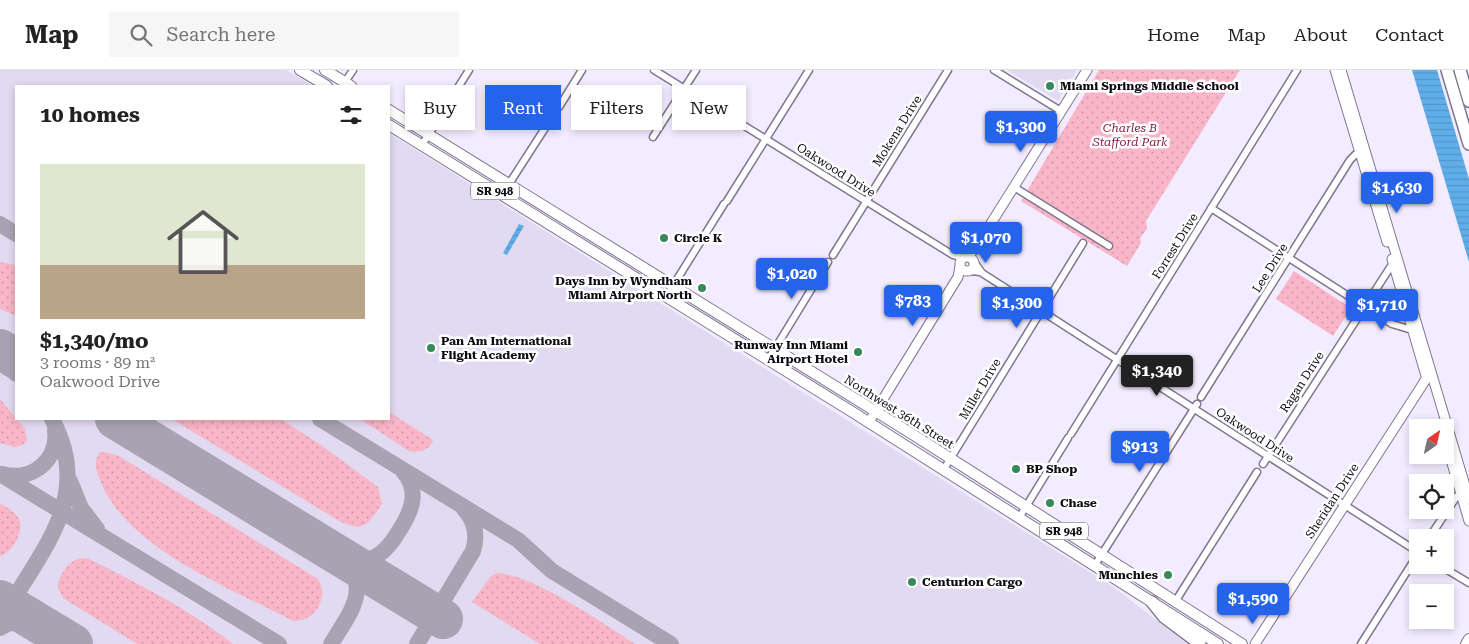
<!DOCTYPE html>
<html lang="en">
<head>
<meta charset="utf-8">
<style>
  body { margin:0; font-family:"Roboto Serif",serif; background:#f6f6f6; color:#222; height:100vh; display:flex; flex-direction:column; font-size:19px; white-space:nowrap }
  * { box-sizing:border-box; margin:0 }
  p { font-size:16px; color:#767676 }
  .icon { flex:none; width:28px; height:28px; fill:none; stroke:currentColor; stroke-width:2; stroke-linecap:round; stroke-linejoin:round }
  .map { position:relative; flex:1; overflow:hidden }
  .panel { position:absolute; left:15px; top:15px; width:375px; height:335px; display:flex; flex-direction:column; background:#fff; border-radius:0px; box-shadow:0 2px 8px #0003 }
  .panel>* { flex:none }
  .hud { position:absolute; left:405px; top:15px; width:475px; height:45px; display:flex; gap:10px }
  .needle { width:32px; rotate:34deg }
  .controls { position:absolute; left:1409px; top:349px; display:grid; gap:10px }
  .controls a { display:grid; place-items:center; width:45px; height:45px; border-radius:0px; background:#fff; box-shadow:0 2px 8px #0003; font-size:25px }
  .price { position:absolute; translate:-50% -42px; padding:0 11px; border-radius:5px; background:#2563eb; color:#fff; font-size:16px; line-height:32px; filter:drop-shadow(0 1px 2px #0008) }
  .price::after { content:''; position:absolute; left:50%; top:30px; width:15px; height:11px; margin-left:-8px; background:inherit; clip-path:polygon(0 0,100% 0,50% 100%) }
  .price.selected { background:#222; color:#fff }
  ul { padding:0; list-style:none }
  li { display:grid; align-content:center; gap:10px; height:265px; padding:0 25px }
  li span { display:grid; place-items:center; height:155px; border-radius:0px; color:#555 }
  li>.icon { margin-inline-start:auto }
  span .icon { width:90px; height:90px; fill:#fffc; stroke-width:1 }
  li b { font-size:21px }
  h2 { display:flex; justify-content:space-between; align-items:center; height:60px; padding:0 25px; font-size:21px }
  .chip { padding:0 18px; border-radius:0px; background:#fff; box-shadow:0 2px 8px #0003; font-size:18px; line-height:45px }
  .chip.selected { background:#2563eb; color:#fff }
  header { display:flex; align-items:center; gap:30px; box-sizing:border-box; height:70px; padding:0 25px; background:#fff; border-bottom:1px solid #e0e0e0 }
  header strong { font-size:24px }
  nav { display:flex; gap:28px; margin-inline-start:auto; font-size:18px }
  .search { width:350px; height:45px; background:#f6f6f6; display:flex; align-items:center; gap:12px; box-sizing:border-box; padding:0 18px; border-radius:0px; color:#767676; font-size:19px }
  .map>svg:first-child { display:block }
</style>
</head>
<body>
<header>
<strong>Map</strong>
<div class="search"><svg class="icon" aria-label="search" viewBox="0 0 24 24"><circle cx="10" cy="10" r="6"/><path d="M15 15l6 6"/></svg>Search here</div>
<nav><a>Home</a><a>Map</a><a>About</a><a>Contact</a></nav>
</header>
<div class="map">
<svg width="1469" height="574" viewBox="0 0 1469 574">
  <defs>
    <pattern id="green-dots" width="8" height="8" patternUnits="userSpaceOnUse" patternTransform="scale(1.25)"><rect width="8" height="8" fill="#f8b6c8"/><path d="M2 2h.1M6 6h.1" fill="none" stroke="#d39bab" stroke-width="1.8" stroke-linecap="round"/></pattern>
    <pattern id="water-rules" width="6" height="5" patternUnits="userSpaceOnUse" patternTransform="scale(1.25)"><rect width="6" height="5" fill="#60aee9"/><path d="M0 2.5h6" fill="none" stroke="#5294c7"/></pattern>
  </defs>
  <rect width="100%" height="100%" fill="#f3ecff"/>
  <path fill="#e2daf1" d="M0 0H286L313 16H16V349H389V63L1115 518 1187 574H0Z
    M1007 0H1077L1058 31Z"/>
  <path fill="url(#green-dots)" d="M1099 0H1240L1146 151 1147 159 1140 168 1141 173 1127 196 1021 131Z
    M0 192 16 195V246L0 239Z
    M1294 201 1351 238 1333 266 1276 229Z
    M0 329 25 359 27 371 23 375 15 377 0 373Z
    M389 342 433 370C429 381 420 383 409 381L360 349H389Z
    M172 349H281L321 375 378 417 382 434C367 455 365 463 339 451Z
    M105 382 119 386 318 509C330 528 314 553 293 551 232 519 131 480 102 415 97 403 93 394 99 383Z
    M0 433C6 437 15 442 19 449 25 461 12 483 0 486Z
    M80 488 89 489C140 514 188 539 233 574H137L63 528C62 525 59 522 58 518 57 506 70 491 80 488Z
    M497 503C532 504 604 554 635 574H540L472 532 491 506Z"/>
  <path fill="url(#water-rules)" d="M1412 0H1437L1469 109V192Z
    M519 154 524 156 507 185 503 183Z"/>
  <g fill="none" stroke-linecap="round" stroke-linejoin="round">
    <path stroke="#a8a3b2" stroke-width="16" d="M0 154 16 164
      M0 270 16 277
      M0 289 16 304
      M320 349 518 470 552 501 671 574
      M0 404 279 574
      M2 404C31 412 59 391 55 360
      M70 411 81 438 97 459
      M335 483C365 499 383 488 399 461 412 441 420 421 403 401
      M0 518 58 565
      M10 535C47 473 92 423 52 349
      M0 558C14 549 29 550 43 557
      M331 574C349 544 375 516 338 486
      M417 574 473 481C478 465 475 451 464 439"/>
    <path stroke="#a8a3b2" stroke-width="40" d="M0 279 16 289
      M115 349 443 549
      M0 530 73 574"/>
    <g stroke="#807691" stroke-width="9">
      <path id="street" d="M654 0 953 185 963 188
        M994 0 1061 41
        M343 15 353 0
        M559 37 582 0
        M653 67 696 0
        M422 75 469 0
        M509 114 556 41
        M1014 117 1109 176
        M727 131 809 0
        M1211 138 1392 254 1412 260
        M833 185 948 0
        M975 193 982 203 1418 482
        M970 201 981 202
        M666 227 724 134
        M768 290 828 192
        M1201 327 1350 90 1359 81
        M1071 364 1297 0
        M1263 394 1393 193
        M944 399 1083 173
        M1019 448 1068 368
        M1429 468 1457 426 1462 424
        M1095 495 1197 334
        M1439 495 1469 513
        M1175 532 1257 402
        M1361 574 1418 484"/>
    </g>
    <g stroke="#807691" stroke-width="11">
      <path id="secondary" d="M1335 0 1387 172
        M1341 0 1469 429
        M967 186 975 179 1087 0
        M960 194a7 7 0 1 1 14 0a7 7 0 1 1-14 0Z
        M1392 189 1426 306
        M869 352 958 207 960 196
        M1446 373 1469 451
        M1255 574 1430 303"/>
    </g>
    <g stroke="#807691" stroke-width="12">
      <path id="primary" d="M300 0 327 16
        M325 0 351 16
        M389 40 909 362 1242 574
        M389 55 854 343 1218 574
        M1466 574 1469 569"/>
    </g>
    <g stroke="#807691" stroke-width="14">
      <path id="highway" d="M1447 0 1469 74
        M1460 0 1469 31
        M1152 532 1164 547 1200 574"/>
    </g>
    <use href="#street" stroke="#fff" stroke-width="6"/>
    <use href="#secondary" stroke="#fff" stroke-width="9"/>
    <use href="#primary" stroke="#fff" stroke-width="10"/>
    <use href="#highway" stroke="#fff" stroke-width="11"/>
  </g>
  <g fill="#38895a" stroke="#fff" stroke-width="2">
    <circle cx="1050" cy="16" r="5"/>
    <circle cx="664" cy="168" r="5"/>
    <circle cx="702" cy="218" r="5"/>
    <circle cx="431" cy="278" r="5"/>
    <circle cx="858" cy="282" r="5"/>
    <circle cx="1016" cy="399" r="5"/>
    <circle cx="1050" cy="433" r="5"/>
    <circle cx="1168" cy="505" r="5"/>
    <circle cx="912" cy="512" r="5"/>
  </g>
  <g text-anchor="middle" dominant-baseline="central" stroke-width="5" stroke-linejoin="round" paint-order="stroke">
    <g fill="#fff" stroke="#56545a" stroke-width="1">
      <rect x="471" y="112.5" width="48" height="17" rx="4"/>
      <rect x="1040" y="452.5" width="48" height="17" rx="4"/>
    </g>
    <g font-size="11" font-weight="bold" fill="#0e0b14">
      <text x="495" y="121">SR 948</text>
      <text x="1064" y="461">SR 948</text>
    </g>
    <g font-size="12" font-weight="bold" fill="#0e0b14" stroke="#fff" text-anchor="start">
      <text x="1060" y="16">Miami Springs Middle School</text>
      <text x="674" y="168">Circle K</text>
      <text x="692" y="211" text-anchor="end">Days Inn by Wyndham<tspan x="692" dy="14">Miami Airport North</tspan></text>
      <text x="441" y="271">Pan Am International<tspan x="441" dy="14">Flight Academy</tspan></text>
      <text x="848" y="275" text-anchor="end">Runway Inn Miami<tspan x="848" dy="14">Airport Hotel</tspan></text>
      <text x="1026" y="399">BP Shop</text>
      <text x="1060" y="433">Chase</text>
      <text x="1158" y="505" text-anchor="end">Munchies</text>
      <text x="922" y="512">Centurion Cargo</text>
    </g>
    <g font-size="12" font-style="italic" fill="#891f4b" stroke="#fff">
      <text x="1130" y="58">Charles B<tspan x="1130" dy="14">Stafford Park</tspan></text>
    </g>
    <g font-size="12" fill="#0e0b14" stroke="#fff">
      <text transform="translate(897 61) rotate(-58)">Mokena Drive</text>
      <text transform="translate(836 100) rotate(32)">Oakwood Drive</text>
      <text transform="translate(1175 176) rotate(-58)">Forrest Drive</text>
      <text transform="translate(1270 198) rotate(-58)">Lee Drive</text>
      <text transform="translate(1302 312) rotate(-57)">Ragan Drive</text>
      <text transform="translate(980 319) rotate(-59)">Miller Drive</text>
      <text transform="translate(899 342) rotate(32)">Northwest 36th Street</text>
      <text transform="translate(1255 365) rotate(33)">Oakwood Drive</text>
      <text transform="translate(1332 431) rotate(-57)">Sheridan Drive</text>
    </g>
  </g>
</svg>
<div class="controls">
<a><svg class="needle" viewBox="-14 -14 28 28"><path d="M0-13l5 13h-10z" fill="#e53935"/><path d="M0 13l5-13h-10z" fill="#767676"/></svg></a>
<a><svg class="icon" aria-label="locate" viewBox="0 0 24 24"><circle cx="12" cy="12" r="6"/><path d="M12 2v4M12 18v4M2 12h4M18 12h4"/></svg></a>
<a>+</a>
<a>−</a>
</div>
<b class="price" style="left:1021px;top:83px">$1,300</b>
<b class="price" style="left:1397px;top:144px">$1,630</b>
<b class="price" style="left:986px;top:194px">$1,070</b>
<b class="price" style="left:792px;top:230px">$1,020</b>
<b class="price" style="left:913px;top:257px">$783</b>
<b class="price" style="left:1017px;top:259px">$1,300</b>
<b class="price" style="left:1382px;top:261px">$1,710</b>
<b class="price selected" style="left:1157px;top:327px">$1,340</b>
<b class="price" style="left:1140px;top:403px">$913</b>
<b class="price" style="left:1253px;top:555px">$1,590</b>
<div class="hud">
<a class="chip">Buy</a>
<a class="chip selected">Rent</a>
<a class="chip">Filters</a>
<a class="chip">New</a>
</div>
<section class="panel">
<h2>10 homes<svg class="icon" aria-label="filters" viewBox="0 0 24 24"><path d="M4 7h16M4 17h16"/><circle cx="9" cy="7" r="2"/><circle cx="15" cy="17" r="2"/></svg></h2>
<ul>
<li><span style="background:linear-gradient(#dfe7d0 65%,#b9a48a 0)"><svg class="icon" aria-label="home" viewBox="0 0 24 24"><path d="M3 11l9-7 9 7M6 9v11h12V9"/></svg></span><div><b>$1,340/mo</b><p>3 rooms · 89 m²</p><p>Oakwood Drive</p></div></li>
</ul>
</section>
</div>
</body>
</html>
